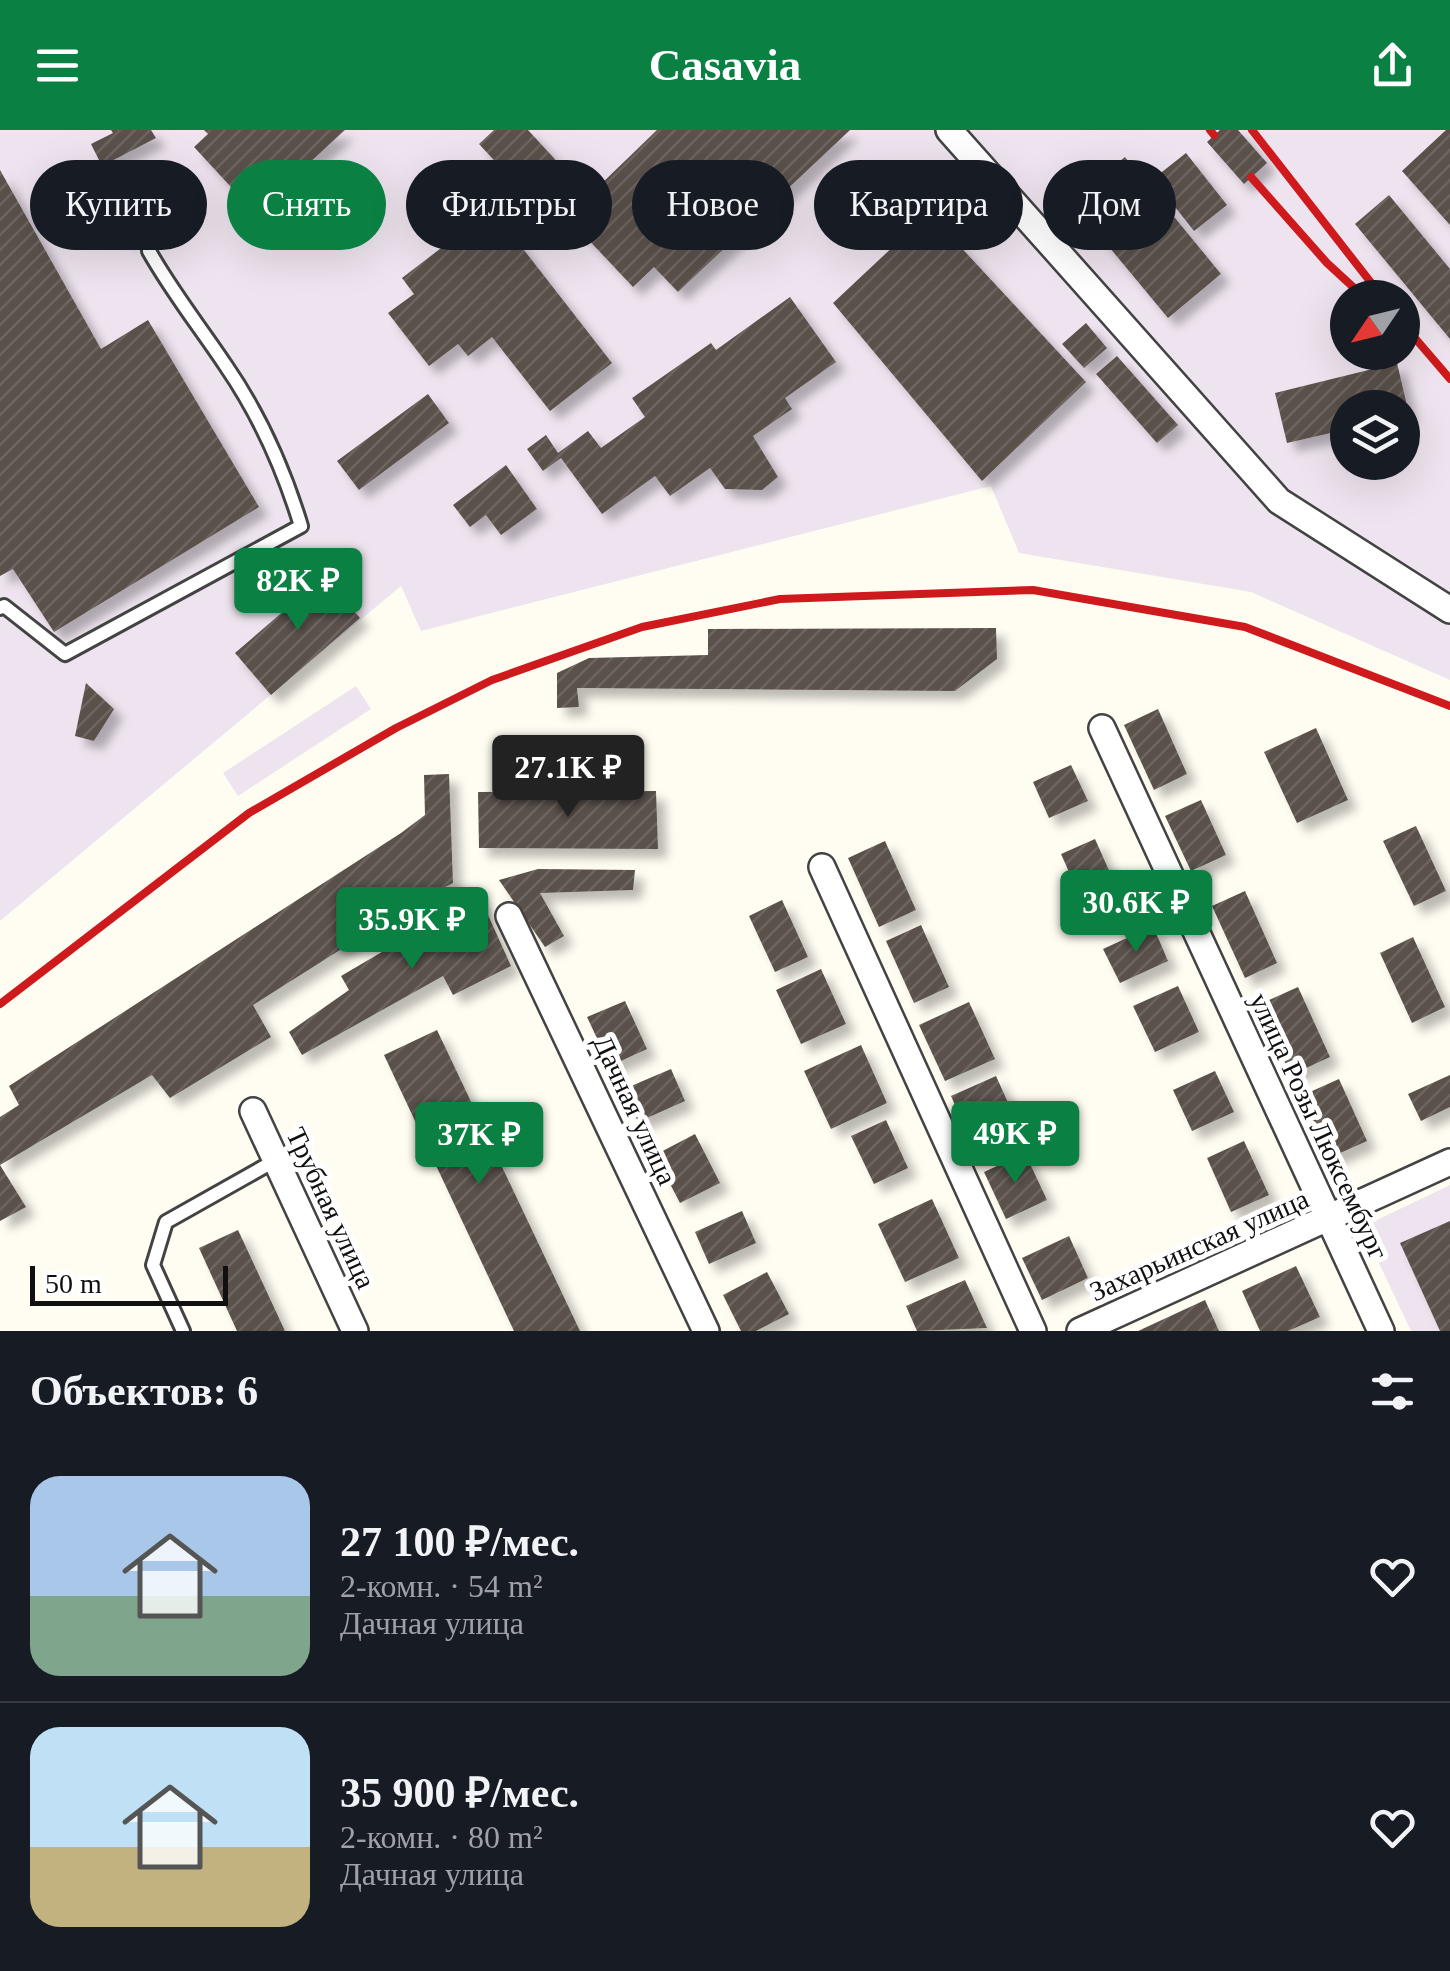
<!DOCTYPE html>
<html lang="ru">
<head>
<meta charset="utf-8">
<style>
  body { margin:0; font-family:"Times New Roman",serif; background:#242831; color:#f1f3f6; height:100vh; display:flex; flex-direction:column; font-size:38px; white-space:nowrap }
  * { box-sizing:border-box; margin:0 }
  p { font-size:32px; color:#9ea1a6 }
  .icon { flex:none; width:55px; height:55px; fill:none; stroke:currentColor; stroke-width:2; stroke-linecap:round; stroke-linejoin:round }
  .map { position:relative; height:1201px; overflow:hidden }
  .drawer { display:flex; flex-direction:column; background:#171b24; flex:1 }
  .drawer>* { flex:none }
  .guide { position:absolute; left:30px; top:30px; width:1390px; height:90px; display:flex; gap:20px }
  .needle { width:65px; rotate:235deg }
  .buttons { position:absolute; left:1330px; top:150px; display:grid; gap:20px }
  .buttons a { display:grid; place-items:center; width:90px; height:90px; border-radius:50%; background:#171b24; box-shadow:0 10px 40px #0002; font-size:50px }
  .scale { position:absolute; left:30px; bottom:25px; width:198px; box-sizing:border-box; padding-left:10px; border:5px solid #101010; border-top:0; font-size:28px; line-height:35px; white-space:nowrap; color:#101010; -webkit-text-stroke:8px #fff; paint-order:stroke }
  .price { position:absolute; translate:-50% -85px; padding:0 22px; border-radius:10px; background:#0b8043; color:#fff; font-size:32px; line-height:65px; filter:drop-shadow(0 2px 5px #0008) }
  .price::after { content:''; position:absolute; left:50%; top:60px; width:30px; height:22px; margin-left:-15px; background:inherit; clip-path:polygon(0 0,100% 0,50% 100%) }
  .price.on { background:#222; color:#fff }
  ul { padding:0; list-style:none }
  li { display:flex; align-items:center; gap:30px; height:250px; padding:0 30px }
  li+li { border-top:2px solid #363941 }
  li span { display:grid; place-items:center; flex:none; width:280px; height:200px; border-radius:30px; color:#555 }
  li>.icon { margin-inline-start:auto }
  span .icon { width:120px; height:120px; fill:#fffc; stroke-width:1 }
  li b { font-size:42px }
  h2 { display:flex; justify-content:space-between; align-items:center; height:120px; padding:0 30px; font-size:42px }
  .chip { padding:0 35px; border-radius:45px; background:#171b24; box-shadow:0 10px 40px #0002; font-size:35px; line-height:90px }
  .chip.on { background:#0b8043; color:#fff }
  header { display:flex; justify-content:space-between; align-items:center; height:130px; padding:0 30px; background:#0b8043; color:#fff; font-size:45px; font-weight:700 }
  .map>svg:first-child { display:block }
</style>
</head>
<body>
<header><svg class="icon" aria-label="menu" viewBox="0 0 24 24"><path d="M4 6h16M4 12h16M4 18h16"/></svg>Casavia<svg class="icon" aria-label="share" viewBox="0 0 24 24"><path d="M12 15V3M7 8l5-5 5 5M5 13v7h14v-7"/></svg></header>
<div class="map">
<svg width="1450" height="1201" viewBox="0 0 1450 1201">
  <defs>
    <pattern id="building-hatch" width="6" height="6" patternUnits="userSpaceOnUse" patternTransform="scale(2.5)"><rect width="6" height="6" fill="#5a514b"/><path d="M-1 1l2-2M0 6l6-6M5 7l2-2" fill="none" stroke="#6d6561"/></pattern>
    <filter id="shadow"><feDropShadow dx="9" dy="9" stdDeviation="5" flood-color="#0004"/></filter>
  </defs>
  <rect width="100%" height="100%" fill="#fffdf2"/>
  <path fill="#eee4ef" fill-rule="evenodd" d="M0 0H1450V550L1251 462 1019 423 991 356 421 501 401 456 0 791ZM1348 168H1402V222H1348ZM1348 278H1402V332H1348Z
    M356 556 371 579 238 666 223 643Z
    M1450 1055V1201H1411L1362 1097Z"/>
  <path fill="url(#building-hatch)" filter="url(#shadow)" d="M111 0H151L156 8 102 36 91 14 113 3Z
    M204 0H345L255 83 194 17 208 4Z
    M494 0H528L575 51 542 82 479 14Z
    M657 0H850L678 162 654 137 633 157 567 87Z
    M1220 0H1238L1267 33 1244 54 1207 12Z
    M1446 0H1450V95L1402 41Z
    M1186 23 1227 75 1194 101 1153 49Z
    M1125 27 1221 144 1168 188 1071 71Z
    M0 40 101 219 148 190 259 377 54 502 13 439 0 446Z
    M1389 65 1450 139V209L1355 94Z
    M151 67 163 87 128 109 115 89Z
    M492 79 612 233 550 281 492 207 468 226 458 214 429 236 388 183 414 164 402 148Z
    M929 83 1086 252 982 351 833 173Z
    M790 167 836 232 785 268 792 279 753 306 778 347 762 360 725 359 710 338 670 366 655 346 602 384 561 328 543 341 527 319 546 305 558 323 588 301 601 318 645 287 632 268 711 213 716 220Z
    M1086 193 1107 218 1084 238 1062 214Z
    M1117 226 1178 295 1157 313 1096 244Z
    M1397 233 1409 284 1402 285V278H1348V299L1287 313 1275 263Z
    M428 264 449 293 359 360 337 331Z
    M506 335 537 379 501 405 486 385 470 397 453 375Z
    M318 439 360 488 271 565 235 523 300 467 293 460Z
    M996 498 997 529 955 561 577 558 579 577 557 578V543L589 528 708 525V499Z
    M86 553 114 579 94 611 75 606Z
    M1158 579 1187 644 1154 660 1124 595Z
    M1316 598 1348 670 1297 693 1264 622Z
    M1071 635 1088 671 1049 688 1033 652Z
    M449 644 453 753 419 770 253 875 271 907 170 968 152 945 0 1035 26 1077 0 1091V987L19 975 9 956 401 703 425 685 424 645Z
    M656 661 658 719 479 718 478 662Z
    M1201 670 1226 725 1191 741 1165 686Z
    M1416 696 1446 761 1414 776 1383 711Z
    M1095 709 1124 774 1090 789 1061 724Z
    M885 711 916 780 879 797 848 728Z
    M538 739 635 740 633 760 540 763 564 806 545 817 499 750Z
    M1245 761 1277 833 1245 848 1212 776Z
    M479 765 511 836 453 865 443 846 302 925 289 902 349 860 341 846Z
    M782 770 808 827 775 842 749 786Z
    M921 795 949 857 914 873 886 811Z
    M1153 796 1168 831 1120 853 1103 819Z
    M1413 807 1445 877 1412 893 1380 823Z
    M821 839 846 894 801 914 776 860Z
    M1178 856 1199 902 1155 922 1133 876Z
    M1298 857 1330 927 1291 945 1258 875Z
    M625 871 647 919 610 936 587 887Z
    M969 872 995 929 945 951 919 895Z
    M437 900 580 1201H514L384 925Z
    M861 915 887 973 831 999 804 941Z
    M671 939 685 971 638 992 624 959Z
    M1215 941 1234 982 1192 1001 1173 960Z
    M1450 945V977L1421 991 1408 964Z
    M996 946 1019 997 974 1018 951 966Z
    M1339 949 1367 1011 1329 1028 1301 966Z
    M886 990 908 1038 874 1054 851 1006Z
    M695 1004 720 1053 680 1073 655 1025Z
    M1244 1011 1269 1065 1231 1082 1207 1028Z
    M1025 1023 1047 1070 1006 1089 984 1042Z
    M932 1069 959 1128 905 1152 878 1094Z
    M742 1081 756 1113 709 1134 695 1102Z
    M1450 1091V1201H1440L1400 1113Z
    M238 1100 285 1201H237L199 1118Z
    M1069 1106 1088 1148 1042 1170 1022 1128Z
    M1296 1136 1320 1187 1288 1201H1260L1242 1161Z
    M767 1142 789 1184 756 1201H741L723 1165Z
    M965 1150 987 1198 917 1201 906 1176Z
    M1205 1170 1219 1201H1138Z"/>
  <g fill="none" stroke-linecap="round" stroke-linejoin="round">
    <g stroke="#434343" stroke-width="18">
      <path id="service" d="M0 478 4 476 65 524 301 396C284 340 259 284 226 236 200 197 172 162 149 121
        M183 1201 153 1135 166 1092 276 1030"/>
    </g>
    <g stroke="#434343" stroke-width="30">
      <path id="minor" d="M949 0 1279 371 1450 480
        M1102 598 1381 1201
        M822 737 1033 1201
        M509 786 706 1201
        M253 981 355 1201
        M1080 1201 1450 1032"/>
    </g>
    <use href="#service" stroke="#fff" stroke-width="12"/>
    <use href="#minor" stroke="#fff" stroke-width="25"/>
    <path stroke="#ce1a1c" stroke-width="8" d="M1210 0 1214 5
      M1252 0 1383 168
      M1251 47 1327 133 1365 168
      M1402 193 1450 249
      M0 874 249 683 396 598 492 550 642 497 780 469 1033 460 1245 497 1450 576"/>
  </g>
  <g text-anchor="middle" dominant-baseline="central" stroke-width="10" stroke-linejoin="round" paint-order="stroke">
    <g font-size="28" fill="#101010" stroke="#fff">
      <text transform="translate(635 980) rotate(65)">Дачная улица</text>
      <text transform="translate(1319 996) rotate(65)">улица Розы Люксембург</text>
      <text transform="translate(331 1078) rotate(65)">Трубная улица</text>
      <text transform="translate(1199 1115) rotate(-24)">Захарьинская улица</text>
    </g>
  </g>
</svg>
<div class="buttons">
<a><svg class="needle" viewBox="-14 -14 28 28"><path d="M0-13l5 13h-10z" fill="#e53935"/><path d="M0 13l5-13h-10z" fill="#9ea1a6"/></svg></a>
<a><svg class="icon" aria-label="layers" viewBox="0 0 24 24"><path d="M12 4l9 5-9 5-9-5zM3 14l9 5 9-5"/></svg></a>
</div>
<div class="scale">50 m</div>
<b class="price" style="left:298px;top:503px">82K ₽</b>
<b class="price on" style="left:568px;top:690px">27.1K ₽</b>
<b class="price" style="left:1136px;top:825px">30.6K ₽</b>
<b class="price" style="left:412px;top:842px">35.9K ₽</b>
<b class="price" style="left:1015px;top:1056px">49K ₽</b>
<b class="price" style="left:479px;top:1057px">37K ₽</b>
<div class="guide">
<a class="chip">Купить</a>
<a class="chip on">Снять</a>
<a class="chip">Фильтры</a>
<a class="chip">Новое</a>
<a class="chip">Квартира</a>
<a class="chip">Дом</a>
</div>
</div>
<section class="drawer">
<h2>Объектов: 6<svg class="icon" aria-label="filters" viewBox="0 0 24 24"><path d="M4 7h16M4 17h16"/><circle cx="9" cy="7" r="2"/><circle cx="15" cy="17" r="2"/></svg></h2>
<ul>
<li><span style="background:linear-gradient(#a9c7e8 60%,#7fa58c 0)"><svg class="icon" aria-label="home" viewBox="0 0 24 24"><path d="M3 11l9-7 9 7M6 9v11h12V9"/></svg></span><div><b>27 100 ₽/мес.</b><p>2-комн. · 54 m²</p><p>Дачная улица</p></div><svg class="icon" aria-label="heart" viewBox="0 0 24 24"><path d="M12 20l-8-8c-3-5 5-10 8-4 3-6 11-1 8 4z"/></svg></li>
<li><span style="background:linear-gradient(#bfe0f5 60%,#c2b280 0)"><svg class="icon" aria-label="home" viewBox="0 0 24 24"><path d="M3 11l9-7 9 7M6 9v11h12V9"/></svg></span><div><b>35 900 ₽/мес.</b><p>2-комн. · 80 m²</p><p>Дачная улица</p></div><svg class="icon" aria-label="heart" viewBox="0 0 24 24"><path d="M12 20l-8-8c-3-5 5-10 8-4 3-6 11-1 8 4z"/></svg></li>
</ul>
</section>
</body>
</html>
